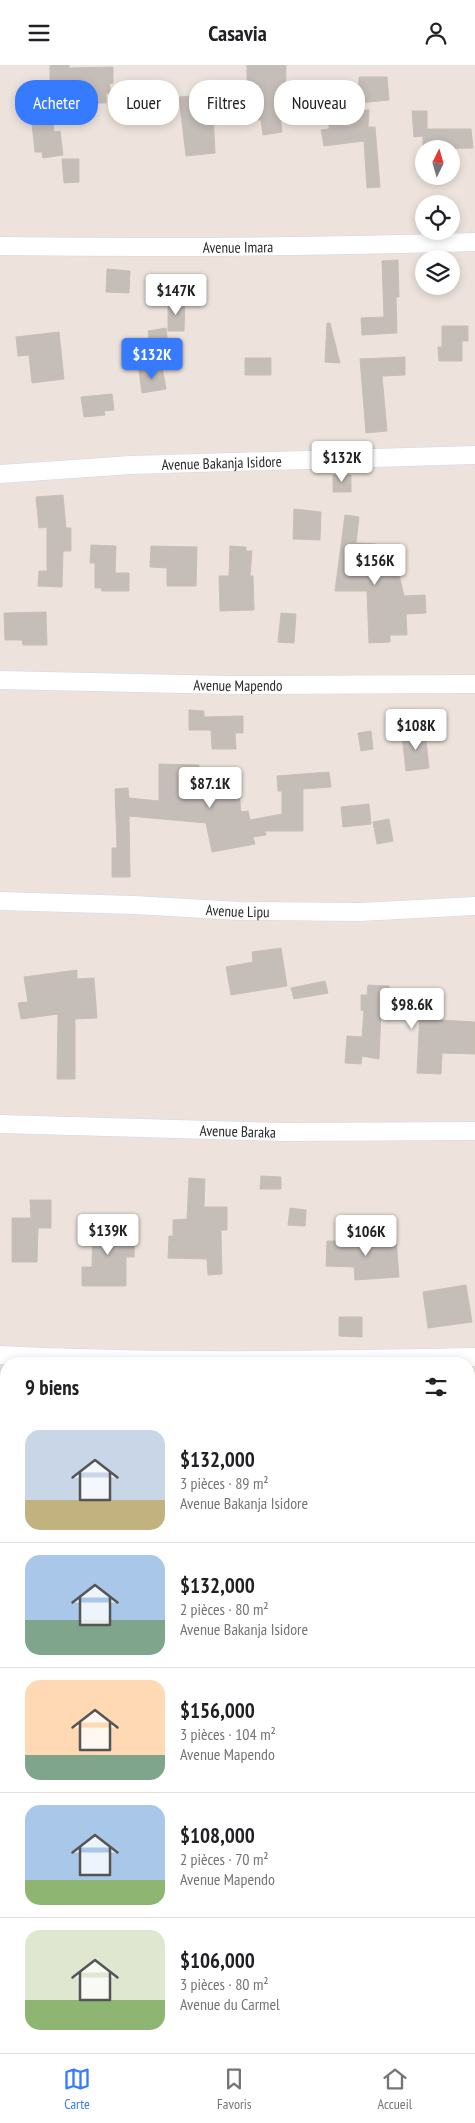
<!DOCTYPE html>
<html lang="fr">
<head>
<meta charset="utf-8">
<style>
  body { margin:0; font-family:"PT Sans Narrow",sans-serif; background:#f6f6f6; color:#202124; height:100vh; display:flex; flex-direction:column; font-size:19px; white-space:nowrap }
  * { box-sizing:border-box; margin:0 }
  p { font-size:16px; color:#757577 }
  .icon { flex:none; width:28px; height:28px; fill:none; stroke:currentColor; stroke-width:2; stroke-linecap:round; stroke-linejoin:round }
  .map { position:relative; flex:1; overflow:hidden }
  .side { position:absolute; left:0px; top:1292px; width:475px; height:696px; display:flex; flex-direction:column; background:#fff; border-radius:20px 20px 0 0; box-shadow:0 2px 8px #0003 }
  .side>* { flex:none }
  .top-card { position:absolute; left:15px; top:15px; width:445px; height:45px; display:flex; gap:10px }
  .needle { width:32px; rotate:5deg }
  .fabs { position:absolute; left:415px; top:75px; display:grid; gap:10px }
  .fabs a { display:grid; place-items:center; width:45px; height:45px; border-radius:50%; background:#fff; box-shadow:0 2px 8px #0003; font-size:25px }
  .price { position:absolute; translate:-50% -42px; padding:0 11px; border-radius:5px; background:#fff; color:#222; font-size:16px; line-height:32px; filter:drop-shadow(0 1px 2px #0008) }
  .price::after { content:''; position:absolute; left:50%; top:30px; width:15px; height:11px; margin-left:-8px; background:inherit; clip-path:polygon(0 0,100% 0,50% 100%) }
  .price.current { background:#367bff; color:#fff }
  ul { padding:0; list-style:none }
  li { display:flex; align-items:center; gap:15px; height:125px; padding:0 25px }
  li+li { border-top:1px solid #e0e0e0 }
  li span { display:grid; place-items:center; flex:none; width:140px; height:100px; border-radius:15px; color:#555 }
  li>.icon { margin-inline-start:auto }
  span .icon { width:60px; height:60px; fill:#fffc; stroke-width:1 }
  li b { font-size:21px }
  h2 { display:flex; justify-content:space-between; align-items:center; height:60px; padding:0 25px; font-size:21px }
  .tag { padding:0 18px; border-radius:20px; background:#fff; box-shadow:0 2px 8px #0003; font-size:18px; line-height:45px }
  .tag.current { background:#367bff; color:#fff }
  header { display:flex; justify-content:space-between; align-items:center; height:65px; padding:0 25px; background:#fff; font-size:22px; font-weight:700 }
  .tabs { display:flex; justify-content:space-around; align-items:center; height:70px; border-top:1px solid #e0e0e0; background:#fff; font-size:14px; color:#757577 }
  .tabs a { display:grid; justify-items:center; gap:2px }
  .tabs .current { color:#367bff }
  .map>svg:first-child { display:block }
</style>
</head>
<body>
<header><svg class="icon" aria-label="menu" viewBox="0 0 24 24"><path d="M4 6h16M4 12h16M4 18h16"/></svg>Casavia<svg class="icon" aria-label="person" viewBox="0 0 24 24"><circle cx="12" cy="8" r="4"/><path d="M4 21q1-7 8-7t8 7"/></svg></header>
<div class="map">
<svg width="475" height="1988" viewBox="0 0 475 1988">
  <rect width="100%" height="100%" fill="#ede3dc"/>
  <path fill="#c5bdb8" stroke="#c8bfb5" d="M50 0H69V3L113 2V18L109 19 111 28H106V38H80V26H50Z
    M247 0H286L285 51H280L282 67 263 70 261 55H258L259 20 247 19Z
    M359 12H387L389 35 358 38Z
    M212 29 215 88 186 91 179 32Z
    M51 38 54 67 60 66 63 90 43 93 42 87H35L30 40Z
    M369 45 368 62H375L380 122 367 123 364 76 324 81 321 65 329 64 330 46Z
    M412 46H427V64H471L473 83 423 84V71L414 72Z
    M62 94H79V117L64 118Z
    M398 195 399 232H396L397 268 362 270 361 253 384 252 382 196Z
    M107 204 130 206 129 228 106 227Z
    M168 235 185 236 184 266H168Z
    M327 258H330L340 298 325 297Z
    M442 261H468V276H462V296H439L438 282H442Z
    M166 263 168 281 150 284 148 266Z
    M59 267 64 314 32 318 29 290 18 291 16 272Z
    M405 292V310L382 311 387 366 366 368 360 294Z
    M245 293H271V310H245Z
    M162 302 166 324 142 328 139 305Z
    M112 329 114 345 104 346 105 350 84 352 81 332Z
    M333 410H351V427H333Z
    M63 430 66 463H71V486H63L62 522 38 521 39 506H47V462L39 463 36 432Z
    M294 444 321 447 320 475 293 474Z
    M345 450 359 452 356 478 376 479V503L398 505 404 531 425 530 426 548 406 549 407 570H390V577L369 578 367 526H335Z
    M91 480 116 481 115 508H129V526H102L101 523H95V498H90Z
    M151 481 197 482 196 521H167V503L150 502Z
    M230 481 246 482V486H252L250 511H253L254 545 220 546 219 511H229Z
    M46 547 47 580H23L22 575H5L4 548Z
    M281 548 296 549 294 578 278 577Z
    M189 645 204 646V652L243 651V668H235L236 684H212L211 665H189Z
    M371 666 373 684 361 686 358 668Z
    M425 667 429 703 406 706 402 670Z
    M159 699 199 700 198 718 238 715 241 747 248 746 250 755 282 749V726H278L277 711 329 707 331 722 303 724V766H265L266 770 253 772 255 779 212 787 206 758 129 751 130 812H112V783H117L115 724 128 723 129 733 159 736Z
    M369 739 371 759 343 762 341 742Z
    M389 754 393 776 377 779 373 757Z
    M281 883 287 921 231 930 226 902 253 897 252 887Z
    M77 905V914L94 913 97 953 75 954V1014H57L58 949 21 954 18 938 28 937 24 912Z
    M325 916 328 928 294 934 291 923Z
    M368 920 389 921 388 934 413 935 412 930 440 928V955L475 957V989L442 988 441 1009 417 1008 420 948 381 946 379 994 362 991 361 999 345 998 347 971 362 972 364 946 361 945V930H367Z
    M261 1111 281 1112V1124H260Z
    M189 1113 205 1114 204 1142H227V1165H221L222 1209 208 1210 207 1194 168 1193 169 1171H173V1155L187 1154Z
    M30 1135H51V1163H38L37 1197H12V1153H31Z
    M290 1143 306 1145 305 1161 288 1160Z
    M93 1152 108 1153 107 1167 135 1168 134 1192H126V1221H82V1202H92Z
    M396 1172 399 1212 355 1215 354 1202 326 1201 327 1176H353L352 1174Z
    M466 1220 472 1257 428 1263 423 1227Z
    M339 1252H362V1272L339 1271Z"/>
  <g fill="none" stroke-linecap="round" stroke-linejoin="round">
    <g stroke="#d1d7e4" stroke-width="19">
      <g id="minor">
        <path id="s1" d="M0 181C159 183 317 182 475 177"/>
        <path id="s2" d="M0 409 131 400 475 390"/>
        <path id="s3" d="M0 615 229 620 475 619"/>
        <path id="s4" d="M0 836 134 840 239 846 360 847 475 841"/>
        <path id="s5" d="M0 1059 283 1067 475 1066"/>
        <path d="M0 1290C158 1298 317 1295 475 1292"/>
        <path d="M469 1515H475"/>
        <path d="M0 1520H6"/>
        <path d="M469 1704H475"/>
        <path d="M0 1746 6 1745"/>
        <path d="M469 1895H475"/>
        <path d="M0 1951H6"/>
        <path d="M137 1988V1982"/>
      </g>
    </g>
    <use href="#minor" stroke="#fff" stroke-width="18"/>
  </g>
  <g text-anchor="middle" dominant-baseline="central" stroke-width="4" stroke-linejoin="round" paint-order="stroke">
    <g font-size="15" fill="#2a2a2a" stroke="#fff">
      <text stroke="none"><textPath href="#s1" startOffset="238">Avenue Imara</textPath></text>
      <text stroke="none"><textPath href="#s2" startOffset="222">Avenue Bakanja Isidore</textPath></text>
      <text stroke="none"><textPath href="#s3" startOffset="238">Avenue Mapendo</textPath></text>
      <text stroke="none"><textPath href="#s4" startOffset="238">Avenue Lipu</textPath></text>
      <text stroke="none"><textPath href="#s5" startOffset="238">Avenue Baraka</textPath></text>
    </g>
  </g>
</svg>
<div class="fabs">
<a><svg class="needle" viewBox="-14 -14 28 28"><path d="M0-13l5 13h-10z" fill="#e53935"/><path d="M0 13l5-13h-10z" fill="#757577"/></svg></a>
<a><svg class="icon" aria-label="locate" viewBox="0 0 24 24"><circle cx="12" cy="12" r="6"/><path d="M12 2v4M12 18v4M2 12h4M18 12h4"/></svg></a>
<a><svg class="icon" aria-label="layers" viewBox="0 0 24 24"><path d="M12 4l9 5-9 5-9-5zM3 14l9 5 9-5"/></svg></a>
</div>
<b class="price" style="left:176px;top:251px">$147K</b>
<b class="price current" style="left:152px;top:315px">$132K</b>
<b class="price" style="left:342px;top:418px">$132K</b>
<b class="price" style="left:375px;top:521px">$156K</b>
<b class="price" style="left:416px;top:686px">$108K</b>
<b class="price" style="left:210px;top:744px">$87.1K</b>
<b class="price" style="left:412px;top:965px">$98.6K</b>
<b class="price" style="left:108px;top:1191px">$139K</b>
<b class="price" style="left:366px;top:1192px">$106K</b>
<div class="top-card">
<a class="tag current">Acheter</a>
<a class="tag">Louer</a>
<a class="tag">Filtres</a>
<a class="tag">Nouveau</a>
</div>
<section class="side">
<h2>9 biens<svg class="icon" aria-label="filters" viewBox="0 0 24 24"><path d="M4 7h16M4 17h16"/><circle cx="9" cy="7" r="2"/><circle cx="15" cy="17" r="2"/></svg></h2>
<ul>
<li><span style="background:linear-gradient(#c9d6e8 70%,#c2b280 0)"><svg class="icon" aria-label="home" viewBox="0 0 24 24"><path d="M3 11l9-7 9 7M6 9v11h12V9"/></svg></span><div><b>$132,000</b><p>3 pièces · 89 m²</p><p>Avenue Bakanja Isidore</p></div></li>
<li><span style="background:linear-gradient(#a9c7e8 65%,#7fa58c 0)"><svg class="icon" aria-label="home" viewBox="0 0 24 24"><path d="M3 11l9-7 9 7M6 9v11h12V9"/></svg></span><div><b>$132,000</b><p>2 pièces · 80 m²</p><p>Avenue Bakanja Isidore</p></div></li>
<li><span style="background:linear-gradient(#ffd9b3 75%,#7fa58c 0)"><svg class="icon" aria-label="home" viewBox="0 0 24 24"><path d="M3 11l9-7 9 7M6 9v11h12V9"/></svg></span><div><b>$156,000</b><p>3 pièces · 104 m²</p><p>Avenue Mapendo</p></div></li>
<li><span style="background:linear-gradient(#a9c7e8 75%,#8fb573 0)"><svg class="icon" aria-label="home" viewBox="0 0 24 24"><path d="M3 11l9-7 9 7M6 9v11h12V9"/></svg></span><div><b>$108,000</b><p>2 pièces · 70 m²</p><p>Avenue Mapendo</p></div></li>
<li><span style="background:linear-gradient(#dfe7d0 70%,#8fb573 0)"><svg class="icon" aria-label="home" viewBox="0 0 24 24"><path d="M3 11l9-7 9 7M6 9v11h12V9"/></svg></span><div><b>$106,000</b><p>3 pièces · 80 m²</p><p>Avenue du Carmel</p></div></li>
</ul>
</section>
</div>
<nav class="tabs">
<a class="current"><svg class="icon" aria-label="map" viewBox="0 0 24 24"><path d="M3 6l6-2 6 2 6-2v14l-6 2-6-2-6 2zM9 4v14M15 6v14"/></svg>Carte</a>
<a><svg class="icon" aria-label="saved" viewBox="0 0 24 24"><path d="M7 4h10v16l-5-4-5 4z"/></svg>Favoris</a>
<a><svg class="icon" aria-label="home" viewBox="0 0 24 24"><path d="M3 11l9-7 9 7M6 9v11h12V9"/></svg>Accueil</a>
</nav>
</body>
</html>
